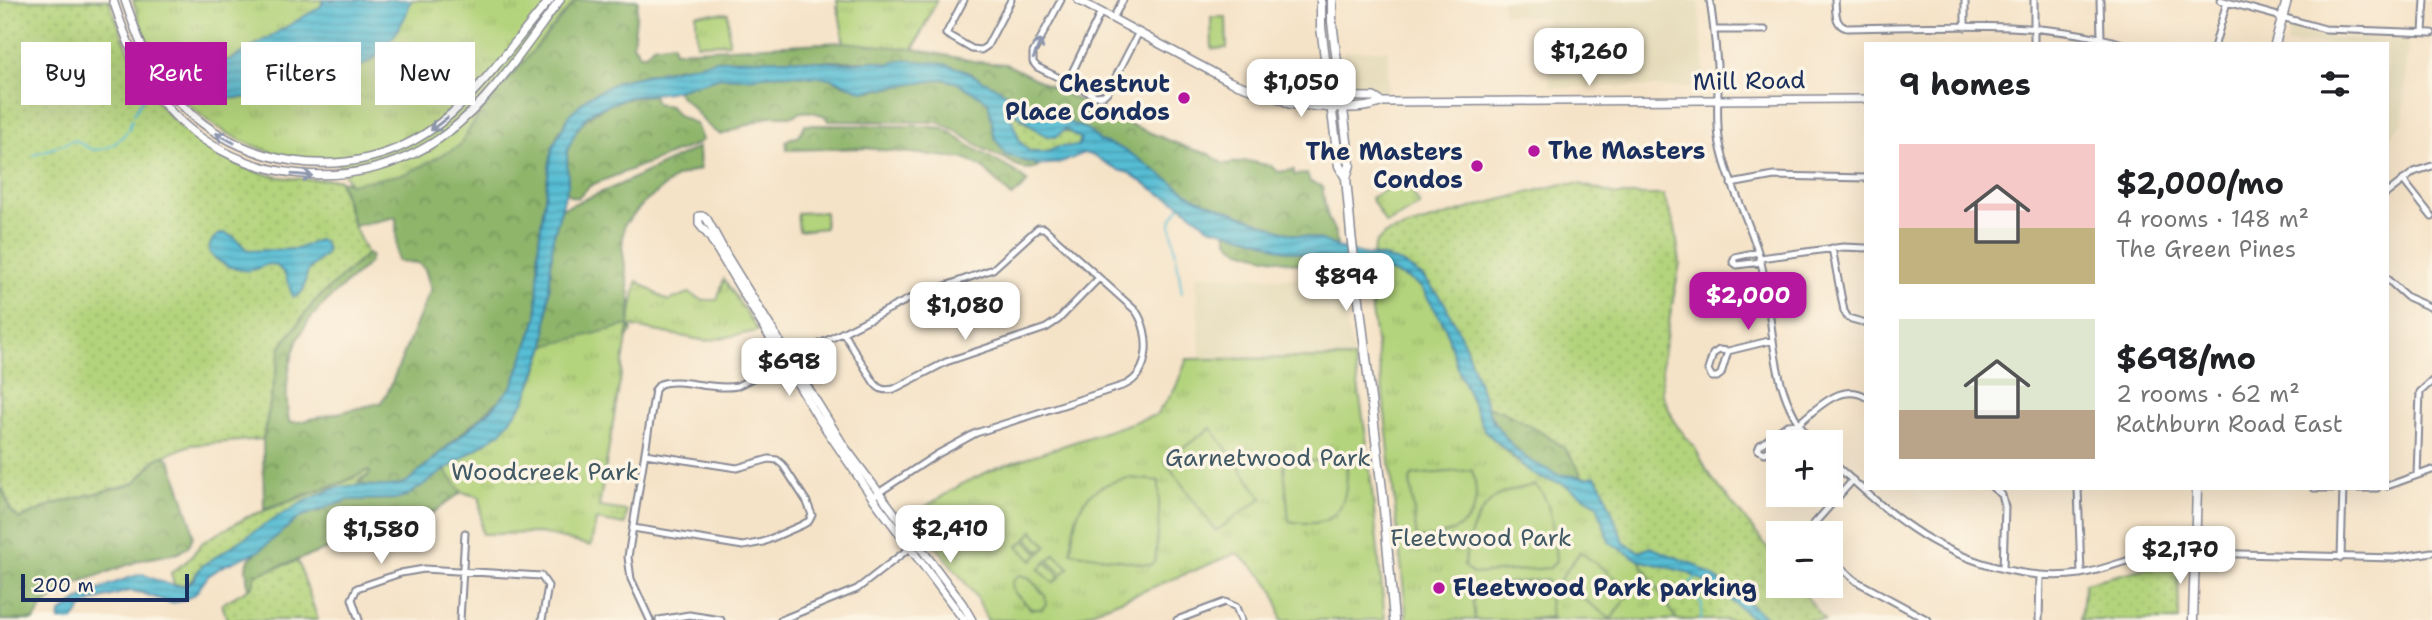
<!DOCTYPE html>
<html lang="en">
<head>
<meta charset="utf-8">
<style>
  body { margin:0; font-family:"Shantell Sans",sans-serif; background:#f2f2f2; color:#202124; height:100vh; display:flex; flex-direction:column; font-size:26px; white-space:nowrap }
  * { box-sizing:border-box; margin:0 }
  p { font-size:23px; color:#757577 }
  .icon { flex:none; width:38px; height:38px; fill:none; stroke:currentColor; stroke-width:2; stroke-linecap:round; stroke-linejoin:round }
  .map { position:relative; flex:1; overflow:hidden }
  .drawer { position:absolute; left:1864px; top:42px; width:525px; height:448px; display:flex; flex-direction:column; background:#fff; border-radius:0px; box-shadow:0 7px 28px #0002 }
  .drawer>* { flex:none }
  .hud { position:absolute; left:21px; top:42px; width:665px; height:63px; display:flex; gap:14px }
  .buttons { position:absolute; left:1766px; top:430px; display:grid; gap:14px }
  .buttons a { display:grid; place-items:center; width:77px; height:77px; border-radius:0px; background:#fff; box-shadow:0 7px 28px #0002; font-size:35px }
  .scale { position:absolute; left:21px; bottom:18px; width:168px; box-sizing:border-box; padding-left:7px; border:4px solid #1b2f5e; border-top:0; font-size:19px; line-height:24px; white-space:nowrap; color:#1b2f5e; -webkit-text-stroke:5px #fcf5e5; paint-order:stroke }
  .price { position:absolute; translate:-50% -60px; padding:0 16px; border-radius:14px; background:#fff; color:#222; font-size:23px; line-height:46px; filter:drop-shadow(0 2px 4px #0008) }
  .price::after { content:''; position:absolute; left:50%; top:42px; width:21px; height:16px; margin-left:-10px; background:inherit; clip-path:polygon(0 0,100% 0,50% 100%) }
  .price.on { background:#b5179e; color:#fff }
  ul { padding:0; list-style:none }
  li { display:flex; align-items:center; gap:21px; height:175px; padding:0 35px }
  li span { display:grid; place-items:center; flex:none; width:196px; height:140px; border-radius:0px; color:#555 }
  li>.icon { margin-inline-start:auto }
  span .icon { width:84px; height:84px; fill:#fffc; stroke-width:1 }
  li b { font-size:30px }
  h2 { display:flex; justify-content:space-between; align-items:center; height:84px; padding:0 35px; font-size:30px }
  .chip { padding:0 24px; border-radius:0px; background:#fff; box-shadow:0 7px 28px #0002; font-size:24px; line-height:63px }
  .chip.on { background:#b5179e; color:#fff }
  .map>svg:first-child { display:block }
</style>
</head>
<body>
<div class="map">
<svg width="2432" height="620" viewBox="0 0 2432 620">
  <defs>
    <pattern id="grass-dots" width="8" height="8" patternUnits="userSpaceOnUse" patternTransform="scale(1.75)"><rect width="8" height="8" fill="#b3d37b"/><path d="M2 2h.1M6 6h.1" fill="none" stroke="#99b56d" stroke-width="1.8" stroke-linecap="round"/></pattern>
    <pattern id="forest-crowns" width="20" height="18" patternUnits="userSpaceOnUse" patternTransform="scale(1.75)"><rect width="20" height="18" fill="#8eb56b"/><path d="M2 6a3 3 0 1 1 6 0M12 15a3 3 0 1 1 6 0" fill="none" stroke="#73945b"/></pattern>
    <pattern id="park-tufts" width="24" height="20" patternUnits="userSpaceOnUse" patternTransform="scale(1.75)"><rect width="24" height="20" fill="#b3d37b"/><path d="M3 7l-1-3M5 7V3M7 7l1-3M15 17l-1-3M17 17v-4M19 17l1-3" fill="none" stroke="#99b56d"/></pattern>
    <pattern id="water-rules" width="6" height="5" patternUnits="userSpaceOnUse" patternTransform="scale(1.75)"><rect width="6" height="5" fill="#56bdd4"/><path d="M0 2.5h6" fill="none" stroke="#469aaf"/></pattern>
  </defs>
  <rect width="100%" height="100%" fill="#fcf5e5"/>
  <filter id="ink" filterUnits="userSpaceOnUse"><feTurbulence type="fractalNoise" baseFrequency=".0143" numOctaves="2"/><feDisplacementMap in="SourceGraphic" scale="14" xChannelSelector="R" yChannelSelector="G"/><feConvolveMatrix kernelMatrix="1 2 1 2 8 2 1 2 1" color-interpolation-filters="sRGB"/></filter>
  <filter id="wash" filterUnits="userSpaceOnUse"><feTurbulence type="fractalNoise" baseFrequency=".00686" numOctaves="4" result="noise"/><feDisplacementMap in="SourceGraphic" scale="28" xChannelSelector="R" yChannelSelector="G"/><feGaussianBlur stdDeviation="1.57" result="paint"/><feColorMatrix in="noise" values="0 0 0 0 0 0 0 0 0 0 0 0 0 0 0 0 0 1.4 0 .05"/><feComposite in="paint" operator="in"/></filter>
  <g filter="url(#wash)">
    <rect width="100%" height="100%" fill="#f5e3c8"/>
    <path fill="#e5dbba" d="M1502 0H1698L1706 87H1550L1546 17 1503 14Z
      M2290 29 2321 37 2408 41 2403 122 2387 140V44H2286Z
      M1388 50V91H1349L1344 51Z
      M1196 275 1338 280 1354 358 1200 360Z"/>
    <path fill="url(#grass-dots)" stroke="#67816c" stroke-width="2" d="M0 0H109C121 32 133 65 151 93 175 130 227 165 269 175 292 180 315 180 339 179L352 222 367 254 314 302 281 347 263 439 190 445 156 459 135 483 54 504 19 519 11 511 0 481Z
      M1007 110C1018 113 1022 123 1031 126 1048 134 1065 125 1081 139L1078 147H1059L1047 152H1030L1020 142Z
      M1563 184H1580L1616 195H1663L1675 227 1680 263 1662 359V393L1675 423 1695 448 1710 476 1778 560V586H1799L1824 620H1677L1639 560 1640 552 1624 543 1601 484 1581 476 1493 422 1481 388 1444 302 1423 277 1402 263 1372 255 1376 243 1385 234 1488 203Z
      M366 471 370 472 368 476 361 478 359 482 364 485 336 488 318 495 203 565C193 575 191 589 174 585L171 573 188 560 203 542 247 517 344 482Z
      M2178 560 2179 620H2081L2085 583Z
      M298 561 318 620H227L222 604 251 587 254 575Z"/>
    <path fill="url(#forest-crowns)" stroke="#547264" stroke-width="2" d="M576 0H638L633 44 640 54H646L653 46 673 43 675 51 843 42 842 22 837 7 858 4 931 12 914 49 978 62 1006 64 1114 118 1188 148 1209 154 1224 164 1247 161 1272 166 1278 172 1294 170V175L1307 174 1310 182 1322 186C1324 197 1325 210 1329 220 1334 230 1337 235 1337 247L1322 240 1291 234 1195 198 1118 147 1100 141 1086 129 1053 116 1037 114 970 73 939 63 904 60 888 64 876 61H820L680 67 619 81 588 97 570 114 557 136 550 162 539 241 537 318 513 385 504 396 407 482C392 488 373 491 358 482L368 476 370 472 366 471 344 482 264 509 263 439 281 347 314 302 367 254 371 255 369 263C352 279 324 301 310 319 289 347 283 387 289 422H299L380 403 387 394 431 289 425 269 418 263 397 261 396 217 354 226 340 181H345L350 184 459 146 479 114Z
      M781 74 830 78 842 84 870 91 944 79 958 83 988 100 995 138 1039 166C1021 175 1012 160 999 156 976 149 959 128 936 122L828 121 825 116C814 112 804 108 793 116H770L721 135C708 128 701 118 692 107 686 100 680 98 676 90L721 77 748 78Z
      M653 95 656 104 670 106 677 115 696 124 702 140 697 144 591 185 577 198 570 196 566 191C570 178 564 165 567 152 578 111 614 98 653 95Z
      M805 125 922 126 944 128 968 145 1014 171 1028 182 1012 197 983 168 967 159 864 148 787 150 786 141 791 138 798 137Z
      M699 147 700 169 676 177 643 204 624 225 622 247 631 302 629 325 632 331 622 345 539 532 482 534 480 497 462 492 434 512 389 530 361 537 255 575 253 586 248 587 246 567 250 558 300 517 348 500 396 499 480 448 545 346 553 238 561 209 619 185Z
      M1226 231 1259 240 1283 250 1334 259 1337 264C1332 266 1331 267 1326 268 1314 268 1241 253 1233 246 1228 242 1227 237 1226 231Z
      M1487 406C1505 411 1545 433 1560 445 1569 452 1578 465 1581 476 1573 476 1565 476 1558 475 1526 468 1497 435 1487 406Z
      M163 456 168 458 172 464 191 522 193 536 189 546 178 553 144 559 74 584 44 605 34 620H0V489L2 488 11 511 20 519 54 504 135 483 156 459Z"/>
    <path fill="url(#park-tufts)" stroke="#67816c" stroke-width="2" d="M133 0H576L479 114 459 146 408 173 350 184 335 158C270 166 193 125 160 70 147 49 140 23 133 0Z
      M837 0H937L913 49 844 42Z
      M728 13 729 43 697 44 696 14Z
      M1405 179 1420 205 1386 224 1371 198Z
      M1366 266 1398 274 1416 283 1426 292 1445 326 1457 367 1485 431 1515 460 1540 478 1561 483 1597 504 1609 541 1639 560 1677 620H1407L1382 386Z
      M724 279 758 331 706 341 629 326 599 507 627 511 625 525 596 520 591 546 540 533 482 534 480 497 462 492 444 469C508 432 522 418 545 346L629 325 637 281 668 301 689 293 702 300H717Z
      M1354 358 1368 451 1385 620H1281C1275 580 1265 579 1237 553L1072 620H987L977 598 912 515 964 483 996 468 1156 415 1175 389 1187 359Z"/>
    <path fill="#b3d37b" stroke="#67816c" stroke-width="2" d="M1211 17H1226L1227 48 1212 49Z
      M825 212V228L799 231 797 213Z
      M1211 428 1262 498 1216 531 1165 461Z
      M1346 458C1350 502 1340 532 1289 521L1284 467 1287 463Z
      M1472 470C1486 518 1462 535 1417 539L1410 480 1413 475Z
      M1128 478 1159 481V522L1155 561 1150 565 1071 552C1074 508 1083 487 1128 478Z
      M1534 485C1553 497 1554 540 1556 561L1550 568 1472 574 1464 566C1468 540 1473 514 1496 497 1506 490 1523 488 1534 485Z
      M1033 531 1047 546 1041 552 1027 538Z
      M1025 540 1039 554 1032 561 1018 546Z
      M1580 552 1632 590 1611 619 1559 581Z
      M1055 554 1069 568 1062 574 1048 560Z
      M1046 562 1060 577 1053 583 1039 569Z
      M1019 575 1028 577 1045 595 1046 604 1042 609H1031L1013 591 1012 582Z
      M1547 579 1551 617 1525 620H1475L1471 587Z"/>
    <path fill="url(#water-rules)" stroke="#387699" stroke-width="2" fill-rule="evenodd" d="M324 0H411L405 17 394 36 375 58 332 83 263 97 210 99 199 94 194 88 177 85 187 72 220 60H230L320 7Z
      M787 59 843 63 876 61 888 64 904 60 940 63 961 69 1003 91 1037 114 1053 116 1086 129 1100 141 1118 147 1133 155 1195 198 1291 234 1322 240 1337 247 1366 255 1384 257 1401 263 1423 277 1444 302 1464 343 1493 422 1516 450 1532 462 1556 474 1586 478 1595 476 1601 484 1624 543 1640 552 1650 547 1693 564 1712 575 1770 620H1755L1716 589 1700 579 1686 572 1639 560 1609 542 1597 504 1561 483 1540 478 1529 471 1485 431 1457 367 1445 326 1421 287 1407 278 1381 269 1346 264 1334 259 1283 250 1259 240 1209 227 1177 202 1160 194 1129 173 1118 170 1094 156 1084 153 1061 163 1038 165 1006 155 995 138 988 101 958 83 944 79 863 91 830 78 781 74 748 78 721 77 669 92 629 97 595 110 586 117 576 131 567 151 568 185 553 238 545 346 525 401 501 432 408 495 396 499 348 500 300 517 259 551 223 566 208 576 195 594 182 601 170 603 142 593 129 591 93 601 83 607 73 620H59L60 614C82 594 114 582 142 574 156 579 180 594 193 580 197 575 198 570 203 565 243 540 291 504 333 489 358 480 383 492 407 482L492 409 513 385 537 318 539 241 550 162 553 146 570 114 588 97 619 81 717 60ZM1008 110C1026 115 1035 137 1056 137L1065 129 1081 139 1078 146 1059 147 1047 152H1030L1020 142Z
      M224 233 234 237 248 251 297 249 318 240 323 241 327 249C325 259 315 261 309 270 302 280 309 293 293 297L285 274 276 265C267 263 266 265 259 268 243 275 220 265 209 252 209 243 214 235 224 233Z"/>
    <g fill="none" stroke-linecap="round" stroke-linejoin="round">
      <path stroke="#56bdd4" stroke-width="2" d="M134 114 144 96
        M129 129 132 119
        M34 155 74 140C78 141 81 144 85 146 100 156 118 144 127 131
        M1180 206 1172 218 1171 225 1182 293
        M1690 583 1697 577
        M1689 588 1702 604 1701 620"/>
    </g>
  </g>
  <g filter="url(#ink)">
    <g fill="none" stroke-linecap="round" stroke-linejoin="round">
      <g stroke="#888993" stroke-width="9">
        <path id="minor" d="M964 0 946 34 972 49 981 50 987 46 1011 0
          M1061 0 1033 53V62L1037 67 1096 96 1104 95 1109 90 1139 32
          M1710 0C1714 28 1717 57 1718 85 1718 104 1716 125 1720 144 1728 183 1748 217 1759 255 1778 323 1764 386 1813 443
          M1835 0C1836 11 1834 25 1847 28 1936 27 2037 19 2123 44
          M1965 0V27
          M2034 0V44
          M2100 0 2101 37
          M2220 0 2325 29 2432 33
          M1113 18 1123 0
          M1714 30H1765
          M2423 32 2425 0
          M2215 44 2227 2
          M1067 83 1101 12
          M2403 180 2432 217
          M1731 184 1774 176 1866 178
          M2387 193 2414 172 2432 166
          M1832 248 1844 311 1848 318 1866 323
          M1758 252 1735 257 1733 262 1737 265 1761 262
          M1760 258 1843 247 1866 248
          M2387 279 2407 297 2432 308
          M843 332 873 381C879 390 884 391 894 389L946 362 1046 328 1058 320 1099 278
          M1728 351 1719 350 1713 354 1708 370 1712 377H1717L1721 374 1728 351 1773 340
          M1798 424C1816 409 1841 382 1866 397
          M1778 444 1765 453 1758 450 1760 445 1787 425 1798 424 1793 433 1779 443
          M1830 460C1857 484 1883 509 1913 529 1958 560 2025 582 2080 574 2110 569 2137 554 2168 552L2394 558 2432 552
          M2417 475 2420 392 2432 381
          M2387 486 2432 470
          M1993 488 2002 495 2005 507 2003 569
          M2078 488 2081 574
          M2314 488H2377
          M633 528 743 546 763 542 802 525 809 521 812 515 807 502 783 465 777 460 769 459 737 468 645 454
          M1810 534 1812 526 1853 480
          M1830 558 1856 581 1928 620
          M2341 558 2343 488
          M359 620 352 599 357 588 401 573 424 569 541 576 548 586 542 620
          M460 620 465 533
          M650 620 631 579 628 557 655 390 660 384C680 377 712 391 737 386L909 299 993 269 1038 228H1044L1136 311C1151 333 1151 373 1125 385L976 433 936 455 872 497
          M659 620 689 615 721 620
          M781 620 857 589 911 547
          M1177 620 1225 602 1236 607 1241 620
          M2039 620 2040 575"/>
      </g>
      <g stroke="#888993" stroke-width="10">
        <path id="tertiary" d="M113 0C125 36 137 70 161 100 229 186 361 199 447 133 491 100 527 44 560 0
          M125 0C135 29 144 57 162 82 226 170 354 191 440 123 480 92 516 39 550 0
          M1078 0 1229 81C1246 89 1277 95 1289 104 1313 106 1360 113 1382 102L1866 99
          M1282 99 1290 96 1374 97 1382 102
          M964 620 872 497 817 416 709 236 699 224V216H704L707 219 727 256 844 446 962 603 972 620"/>
      </g>
      <g stroke="#888993" stroke-width="11">
        <path id="secondary" d="M1321 0V27L1339 166 1346 178
          M1332 0V22L1350 165 1346 178 1351 234 1383 498 1394 620
          M2275 44 2287 0
          M2193 620 2197 488"/>
      </g>
      <use href="#minor" stroke="#fff" stroke-width="5"/>
      <use href="#tertiary" stroke="#fff" stroke-width="7"/>
      <use href="#secondary" stroke="#fff" stroke-width="8"/>
    </g>
    <defs><path id="oneway-shaft" d="M-6 0H5M1.5-3L5.5 0L1.5 3" fill="none" stroke-width="1.6" stroke-linecap="round" stroke-linejoin="round" transform="scale(1.75)"/></defs>
    <g stroke="#8d97ae">
      <use href="#oneway-shaft" transform="translate(1037 49) rotate(-69)"/>
      <use href="#oneway-shaft" transform="translate(439 124) rotate(142)"/>
      <use href="#oneway-shaft" transform="translate(225 138) rotate(-151)"/>
      <use href="#oneway-shaft" transform="translate(302 175) rotate(5)"/>
    </g>
  </g>
  <g fill="#b5179e" stroke="#fcf5e5" stroke-width="2.5">
    <circle cx="1184" cy="98" r="7"/>
    <circle cx="1534" cy="151" r="7"/>
    <circle cx="1477" cy="166" r="7"/>
    <circle cx="1439" cy="588" r="7"/>
  </g>
  <g text-anchor="middle" dominant-baseline="central" stroke-width="7" stroke-linejoin="round" paint-order="stroke">
    <g font-size="24" fill="#1b2f5e" stroke="#fcf5e5">
      <text transform="translate(1749 81) rotate(-1)">Mill Road</text>
    </g>
    <g font-size="24" font-weight="bold" fill="#1b2f5e" stroke="#fcf5e5" text-anchor="end">
      <text x="1170" y="84">Chestnut<tspan x="1170" dy="28">Place Condos</tspan></text>
      <text x="1548" y="151" text-anchor="start">The Masters</text>
      <text x="1463" y="152">The Masters<tspan x="1463" dy="28">Condos</tspan></text>
      <text x="1453" y="588" text-anchor="start">Fleetwood Park parking</text>
    </g>
    <g font-size="24" fill="#415865" stroke="#fcf5e5">
      <text x="1268" y="458">Garnetwood Park</text>
      <text x="545" y="472">Woodcreek Park</text>
      <text x="1481" y="538">Fleetwood Park</text>
    </g>
  </g>
</svg>
<div class="buttons">
<a>+</a>
<a>−</a>
</div>
<div class="scale">200 m</div>
<b class="price" style="left:1589px;top:88px">$1,260</b>
<b class="price" style="left:1301px;top:119px">$1,050</b>
<b class="price" style="left:1346px;top:313px">$894</b>
<b class="price on" style="left:1748px;top:332px">$2,000</b>
<b class="price" style="left:965px;top:342px">$1,080</b>
<b class="price" style="left:789px;top:398px">$698</b>
<b class="price" style="left:950px;top:565px">$2,410</b>
<b class="price" style="left:381px;top:566px">$1,580</b>
<b class="price" style="left:2180px;top:586px">$2,170</b>
<div class="hud">
<a class="chip">Buy</a>
<a class="chip on">Rent</a>
<a class="chip">Filters</a>
<a class="chip">New</a>
</div>
<section class="drawer">
<h2>9 homes<svg class="icon" aria-label="filters" viewBox="0 0 24 24"><path d="M4 7h16M4 17h16"/><circle cx="9" cy="7" r="2"/><circle cx="15" cy="17" r="2"/></svg></h2>
<ul>
<li><span style="background:linear-gradient(#f6c9c9 60%,#c2b280 0)"><svg class="icon" aria-label="home" viewBox="0 0 24 24"><path d="M3 11l9-7 9 7M6 9v11h12V9"/></svg></span><div><b>$2,000/mo</b><p>4 rooms · 148 m²</p><p>The Green Pines</p></div></li>
<li><span style="background:linear-gradient(#dfe7d0 65%,#b9a48a 0)"><svg class="icon" aria-label="home" viewBox="0 0 24 24"><path d="M3 11l9-7 9 7M6 9v11h12V9"/></svg></span><div><b>$698/mo</b><p>2 rooms · 62 m²</p><p>Rathburn Road East</p></div></li>
</ul>
</section>
</div>
</body>
</html>
